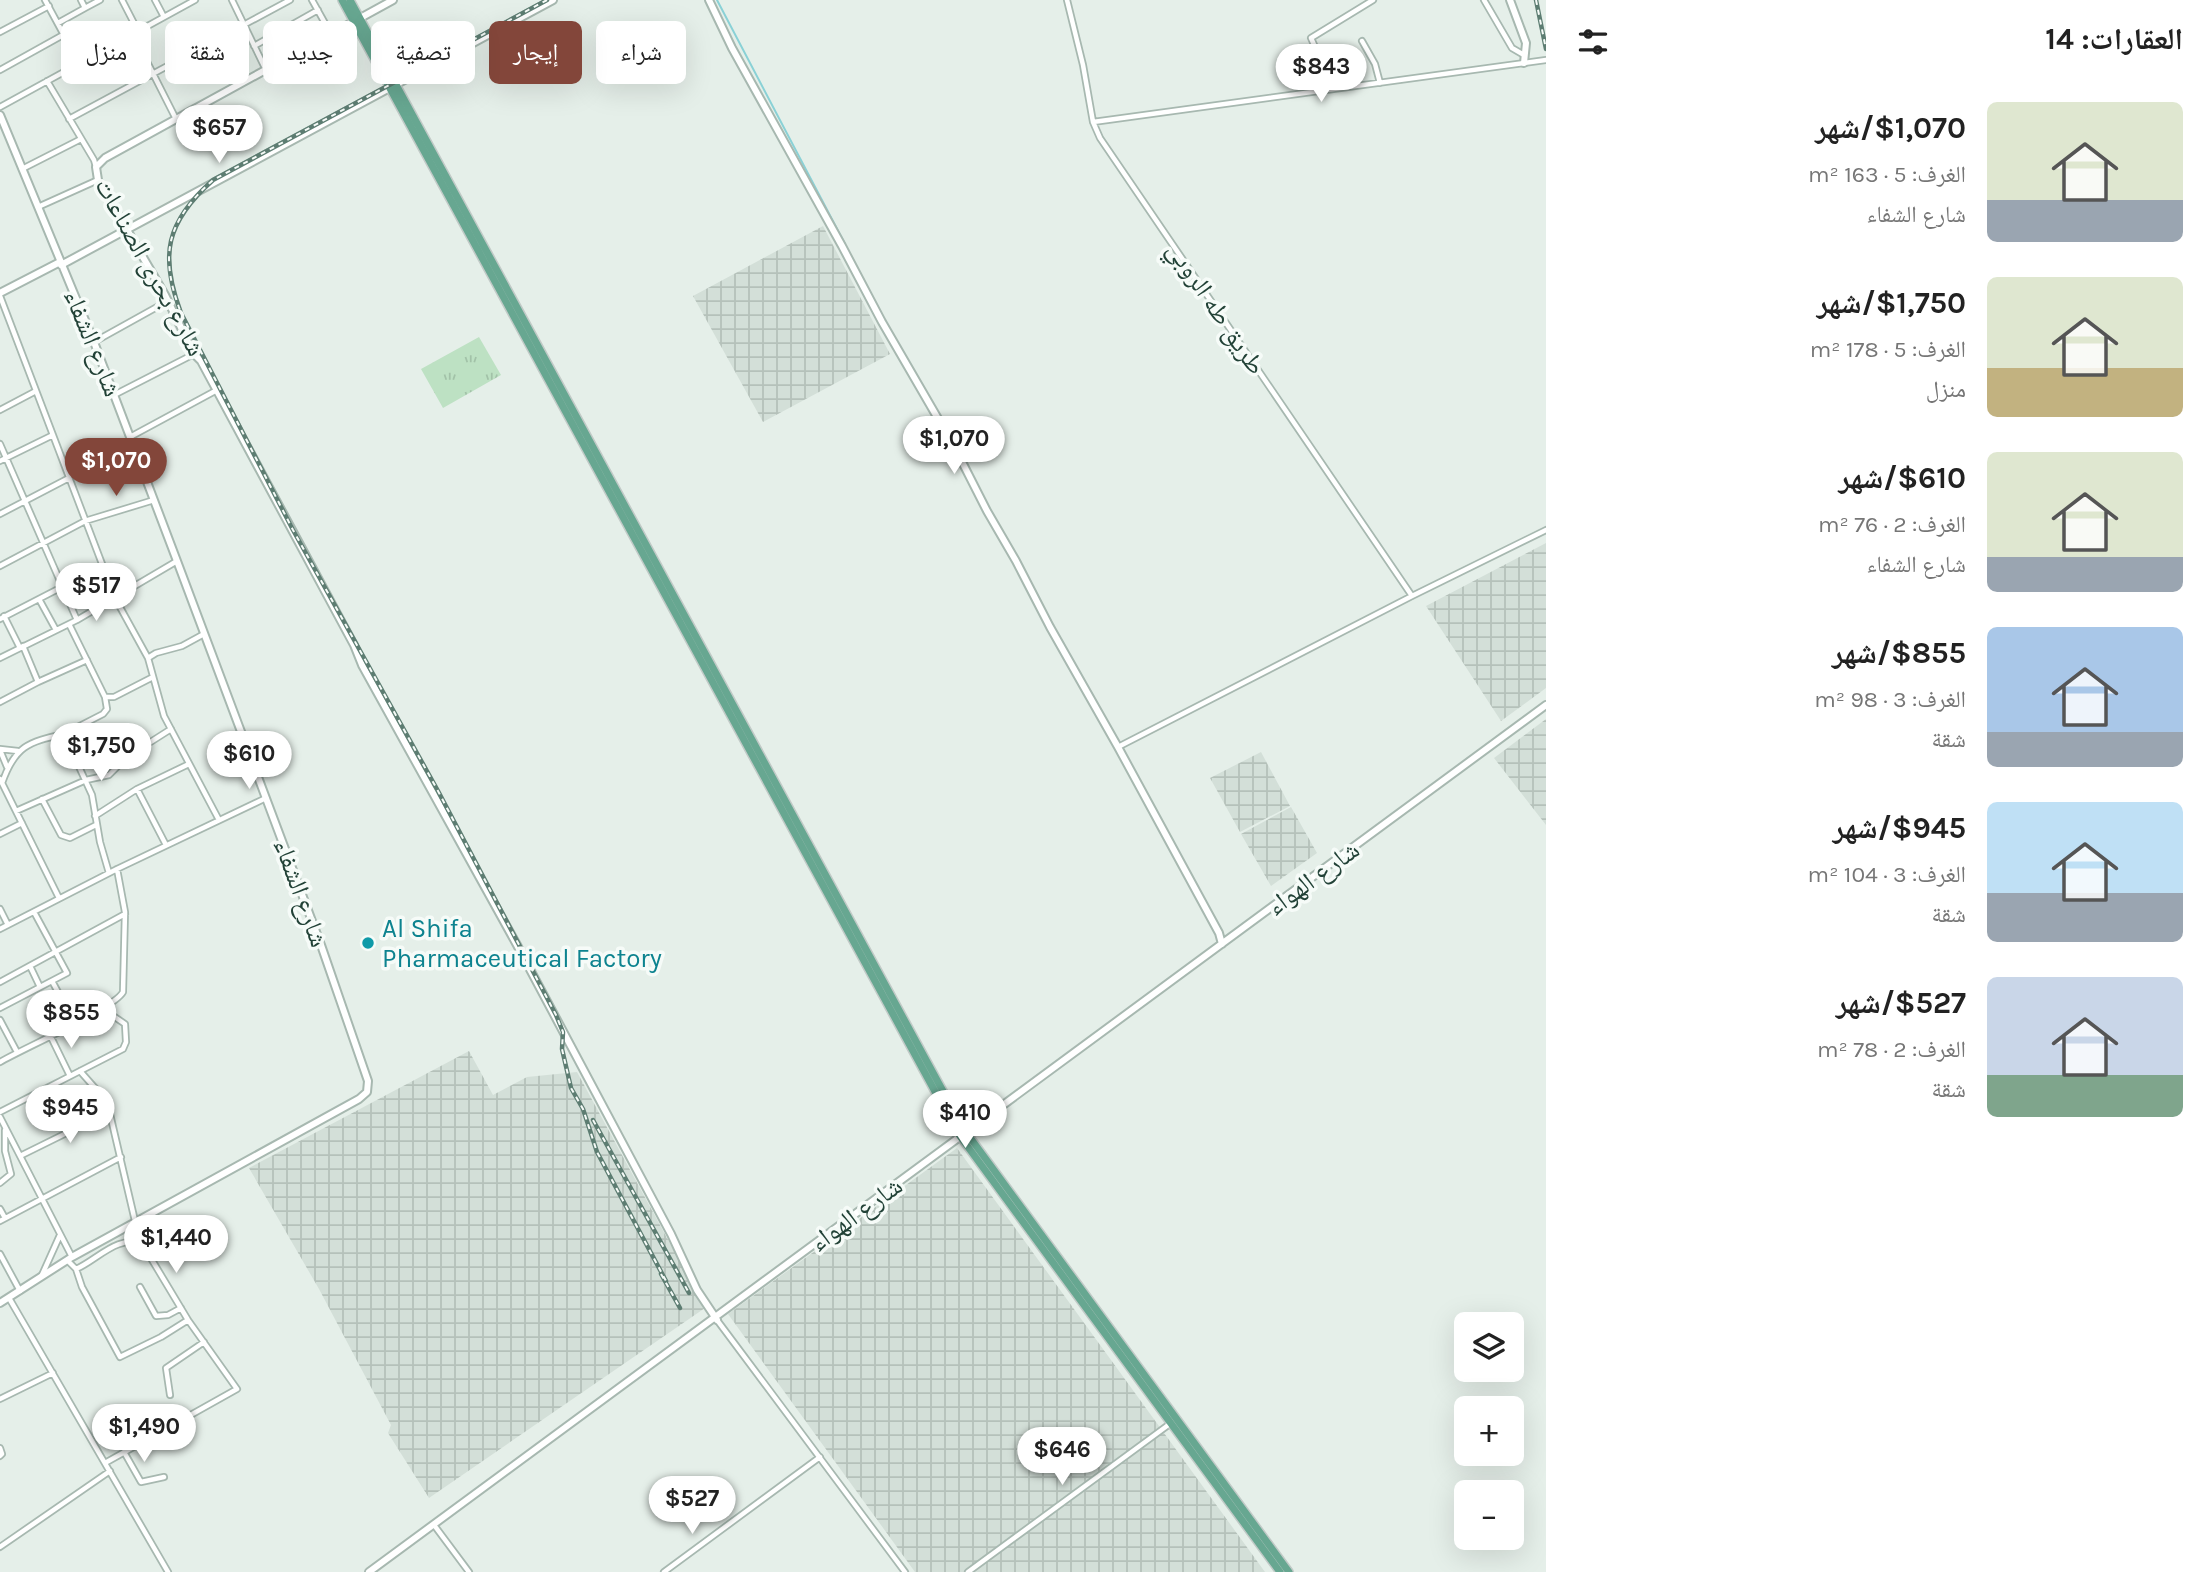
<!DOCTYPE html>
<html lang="ar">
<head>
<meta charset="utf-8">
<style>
  body { margin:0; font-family:Karla,"Noto Naskh Arabic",sans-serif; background:#f2f2f2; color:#222; direction:rtl; height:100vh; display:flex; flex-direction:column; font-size:26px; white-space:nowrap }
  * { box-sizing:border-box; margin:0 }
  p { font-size:23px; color:#767676 }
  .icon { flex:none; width:38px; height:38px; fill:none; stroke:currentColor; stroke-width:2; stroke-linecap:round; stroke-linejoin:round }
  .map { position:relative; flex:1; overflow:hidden; direction:ltr }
  .panel { display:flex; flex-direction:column; background:#fff; width:665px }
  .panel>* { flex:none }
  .banner { position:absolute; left:21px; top:21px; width:665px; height:63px; direction:rtl; display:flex; gap:14px }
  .tools { position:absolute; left:1454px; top:1312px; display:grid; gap:14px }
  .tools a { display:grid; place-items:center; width:70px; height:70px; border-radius:10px; background:#fff; box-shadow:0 7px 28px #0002; font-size:35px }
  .price { position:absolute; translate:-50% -60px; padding:0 16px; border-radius:24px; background:#fff; color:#222; font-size:23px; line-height:46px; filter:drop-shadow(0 2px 4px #0008) }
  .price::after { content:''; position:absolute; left:50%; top:42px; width:21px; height:16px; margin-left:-10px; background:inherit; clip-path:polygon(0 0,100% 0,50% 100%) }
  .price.active { background:#83463a; color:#fff }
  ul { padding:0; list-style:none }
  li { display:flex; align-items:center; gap:21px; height:175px; padding:0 28px }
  li span { display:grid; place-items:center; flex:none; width:196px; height:140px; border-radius:10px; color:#555 }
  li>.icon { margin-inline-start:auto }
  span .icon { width:84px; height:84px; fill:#fffc; stroke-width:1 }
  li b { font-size:30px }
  h2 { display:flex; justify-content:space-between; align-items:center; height:84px; padding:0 28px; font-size:30px }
  .pill { padding:0 24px; border-radius:10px; background:#fff; box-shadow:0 7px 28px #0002; font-size:24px; line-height:63px }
  .pill.active { background:#83463a; color:#fff }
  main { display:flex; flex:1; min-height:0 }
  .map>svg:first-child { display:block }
</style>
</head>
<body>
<main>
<section class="panel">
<h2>العقارات: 14<svg class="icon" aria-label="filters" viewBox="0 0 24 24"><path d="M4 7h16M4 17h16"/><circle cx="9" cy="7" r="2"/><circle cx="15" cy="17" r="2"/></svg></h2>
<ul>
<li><span style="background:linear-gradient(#dfe7d0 70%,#9aa5b1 0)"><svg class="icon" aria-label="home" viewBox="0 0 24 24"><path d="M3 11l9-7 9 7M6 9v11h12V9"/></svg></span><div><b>$1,070/شهر</b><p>الغرف: 5 · 163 m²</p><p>شارع الشفاء</p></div></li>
<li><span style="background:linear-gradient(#dfe7d0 65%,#c2b280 0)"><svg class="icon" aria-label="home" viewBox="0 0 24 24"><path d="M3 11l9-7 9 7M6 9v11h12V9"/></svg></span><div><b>$1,750/شهر</b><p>الغرف: 5 · 178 m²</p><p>منزل</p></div></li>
<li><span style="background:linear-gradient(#dfe7d0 75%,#9aa5b1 0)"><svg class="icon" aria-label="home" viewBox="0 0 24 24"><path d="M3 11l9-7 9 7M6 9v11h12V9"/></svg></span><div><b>$610/شهر</b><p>الغرف: 2 · 76 m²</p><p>شارع الشفاء</p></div></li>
<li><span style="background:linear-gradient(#a9c7e8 75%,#9aa5b1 0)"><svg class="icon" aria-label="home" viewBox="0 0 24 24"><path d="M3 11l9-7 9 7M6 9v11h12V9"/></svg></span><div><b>$855/شهر</b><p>الغرف: 3 · 98 m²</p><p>شقة</p></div></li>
<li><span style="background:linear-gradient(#bfe0f5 65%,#9aa5b1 0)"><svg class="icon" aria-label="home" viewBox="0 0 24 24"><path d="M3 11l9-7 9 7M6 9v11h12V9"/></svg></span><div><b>$945/شهر</b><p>الغرف: 3 · 104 m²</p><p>شقة</p></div></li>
<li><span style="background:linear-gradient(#c9d6e8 70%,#7fa58c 0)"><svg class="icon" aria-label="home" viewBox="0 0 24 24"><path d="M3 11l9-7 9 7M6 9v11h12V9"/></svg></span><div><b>$527/شهر</b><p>الغرف: 2 · 78 m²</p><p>شقة</p></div></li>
</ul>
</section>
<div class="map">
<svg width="1546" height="1572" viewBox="0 0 1546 1572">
  <defs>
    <pattern id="industrial-grid" width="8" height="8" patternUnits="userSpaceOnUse" patternTransform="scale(1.75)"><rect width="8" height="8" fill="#d3dfd8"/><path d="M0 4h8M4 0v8" fill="none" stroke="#b5c1ba"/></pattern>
    <pattern id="grass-tufts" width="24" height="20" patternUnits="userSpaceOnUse" patternTransform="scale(1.75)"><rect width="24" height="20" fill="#bde1c3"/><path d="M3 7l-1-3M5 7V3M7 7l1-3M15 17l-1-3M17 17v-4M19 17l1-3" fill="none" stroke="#a2c2a8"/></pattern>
  </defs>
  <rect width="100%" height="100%" fill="#e5efe9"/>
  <path fill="url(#industrial-grid)" d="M823 226 890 354 763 422 693 296Z
    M1546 543V688L1501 721 1426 606Z
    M1546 719V825L1494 758Z
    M1261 752 1290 806 1240 832 1210 778Z
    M1291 807 1317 853 1271 886 1241 834Z
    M469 1051 493 1095 527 1077 577 1072 705 1308 429 1498 388 1433 391 1425 319 1289 249 1168Z
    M957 1148 1265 1572H915L728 1314Z"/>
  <path fill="url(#grass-tufts)" d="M479 337 501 375 443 408 421 369Z"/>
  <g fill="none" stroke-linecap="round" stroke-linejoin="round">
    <path stroke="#8ad1d6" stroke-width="2" d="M717 0 845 244"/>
    <g stroke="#a7b8b0" stroke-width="8">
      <path id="minor" d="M45 0 79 63
        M81 0 85 8 100 0
        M122 0 138 31
        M155 0 164 17
        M232 0 266 70
        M312 0 331 34
        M1067 0 1083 65 1093 122 1100 138 1412 596
        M1484 0 1512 48 1524 55
        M58 23 85 8
        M0 32 49 6
        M133 34 176 119
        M1362 41 1375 64 1380 83
        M254 46 318 10
        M1323 65 1311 38 1373 0
        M0 70 63 35
        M47 81 94 160 96 167
        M0 107 195 0
        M69 119 290 0
        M1093 122 1546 60
        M22 169 81 139
        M38 207 98 180
        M0 296 115 598 148 658
        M94 342 166 302
        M114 395 194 354
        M0 410 36 391
        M130 437 217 390
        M0 444 77 620
        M0 461 53 435
        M0 514 69 478
        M0 566 85 521 154 500
        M39 599 56 630
        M4 616 20 648
        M0 619 62 587
        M204 634 182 646 156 653 148 658 164 716 219 820
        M23 646 38 682 87 660
        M0 658 77 620 177 561
        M105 697H114L153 677
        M0 702 38 682
        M64 734 103 714 107 709 105 697 69 624
        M1118 747 1412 596 1546 530
        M0 749 18 751
        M0 750 7 767
        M0 779 59 898
        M2 783C15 746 28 742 64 734L92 795 100 842 109 873
        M137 789 166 845
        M42 799 61 835 70 838 96 825
        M16 811 86 780 109 775 127 757 171 729
        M95 816 137 789 189 764
        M0 834 22 823
        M0 909 8 925
        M0 929 117 869 266 798
        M30 966 40 987
        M52 981 74 1022
        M0 982 125 914
        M0 1008 67 973 34 912
        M0 1020 17 1052
        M50 1035 70 1076
        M0 1062C22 1049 115 1008 123 992L125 912 117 869
        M80 1071 102 1096 110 1114 135 1221
        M0 1112 123 1049 126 1042 125 1024 103 1009
        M0 1117 72 1257
        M20 1156 109 1112
        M0 1183 11 1174 5 1151V1130
        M0 1209 5 1218
        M0 1221 121 1157
        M0 1254 20 1291
        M67 1260 76 1269C97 1260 119 1233 143 1245L188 1320 237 1389 105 1463
        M76 1269 82 1287 120 1357 161 1337 188 1320
        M42 1275 60 1235
        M140 1287 156 1316 168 1315 181 1308
        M9 1298 168 1572
        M717 1320 905 1572
        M170 1395 166 1368 204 1342
        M0 1399 53 1373
        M0 1448 2 1454 0 1456
        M124 1452 141 1482 164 1477
        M434 1525 469 1572
        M0 1547 110 1471
        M664 1572 820 1457
        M968 1572 1171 1423"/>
    </g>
    <g stroke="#a7b8b0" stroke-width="10">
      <path id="tertiary" d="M393 0 105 158 96 167 98 180 165 295 194 354 201 361 354 645 362 665 517 945 671 1234 697 1290 717 1320
        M709 0 732 48 842 246 882 322 955 448 987 511 1016 561 1050 627 1118 747 1219 933 1222 944
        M1510 0 1526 43 1524 63
        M0 115 94 342 177 561 321 945 368 1081 367 1092 359 1099 72 1257 0 1303
        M61 265 553 0
        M0 293 60 262
        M369 1572 1546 705"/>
    </g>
    <g stroke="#c1cac7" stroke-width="10">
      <path id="primary" d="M342 0 957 1132 1280 1572
        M350 0 963 1128 1289 1572"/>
    </g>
    <use href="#minor" stroke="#fff" stroke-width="4.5"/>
    <use href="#tertiary" stroke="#fff" stroke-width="6"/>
    <use href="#primary" stroke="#67a791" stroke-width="7"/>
    <g stroke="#5d7d72" stroke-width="4.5">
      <path id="rail" d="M547 0 213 180C166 222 159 255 181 313L293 530 438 791 556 1015 563 1032 562 1049 571 1088 583 1109 597 1152 666 1281
        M1536 0 1546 49
        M593 1120 689 1293
        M661 1274 680 1308"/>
    </g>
    <use href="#rail" stroke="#f6fbf8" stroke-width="2" stroke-dasharray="5" stroke-linecap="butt"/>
  </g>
  <circle fill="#0f9aa8" stroke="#f6fbf8" stroke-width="2.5" cx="368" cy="943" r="7"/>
  <g text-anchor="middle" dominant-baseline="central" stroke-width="7" stroke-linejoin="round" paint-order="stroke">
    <g font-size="26" fill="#224237" stroke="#f6fbf8">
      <text transform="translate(150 267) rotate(61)">شارع بحرى الصناعات</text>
      <text transform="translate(1216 308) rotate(56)">طريق طه الروبي</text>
      <text transform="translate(93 343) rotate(68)">شارع الشفاء</text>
      <text transform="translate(1313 878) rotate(-36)">شارع الهواء</text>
      <text transform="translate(301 893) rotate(70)">شارع الشفاء</text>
      <text transform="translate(856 1214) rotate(-36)">شارع الهواء</text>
    </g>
    <g font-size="26" fill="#0d838f" stroke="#f6fbf8" text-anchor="start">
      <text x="382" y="928">Al Shifa<tspan x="382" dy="30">Pharmaceutical Factory</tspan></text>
    </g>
  </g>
</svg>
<div class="tools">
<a><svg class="icon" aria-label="layers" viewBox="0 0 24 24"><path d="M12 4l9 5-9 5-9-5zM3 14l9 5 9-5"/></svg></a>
<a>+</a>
<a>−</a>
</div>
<b class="price" style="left:1321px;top:104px">$843</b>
<b class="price" style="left:219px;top:165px">$657</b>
<b class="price" style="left:954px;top:476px">$1,070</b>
<b class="price active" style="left:116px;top:498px">$1,070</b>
<b class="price" style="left:96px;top:623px">$517</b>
<b class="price" style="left:101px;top:783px">$1,750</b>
<b class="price" style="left:249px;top:791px">$610</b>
<b class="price" style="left:71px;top:1050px">$855</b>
<b class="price" style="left:70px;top:1145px">$945</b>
<b class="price" style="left:965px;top:1150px">$410</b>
<b class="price" style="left:176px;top:1275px">$1,440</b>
<b class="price" style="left:144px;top:1464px">$1,490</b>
<b class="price" style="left:1062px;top:1487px">$646</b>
<b class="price" style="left:692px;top:1536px">$527</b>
<div class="banner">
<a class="pill">شراء</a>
<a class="pill active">إيجار</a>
<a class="pill">تصفية</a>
<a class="pill">جديد</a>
<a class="pill">شقة</a>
<a class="pill">منزل</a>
</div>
</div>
</main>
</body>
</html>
